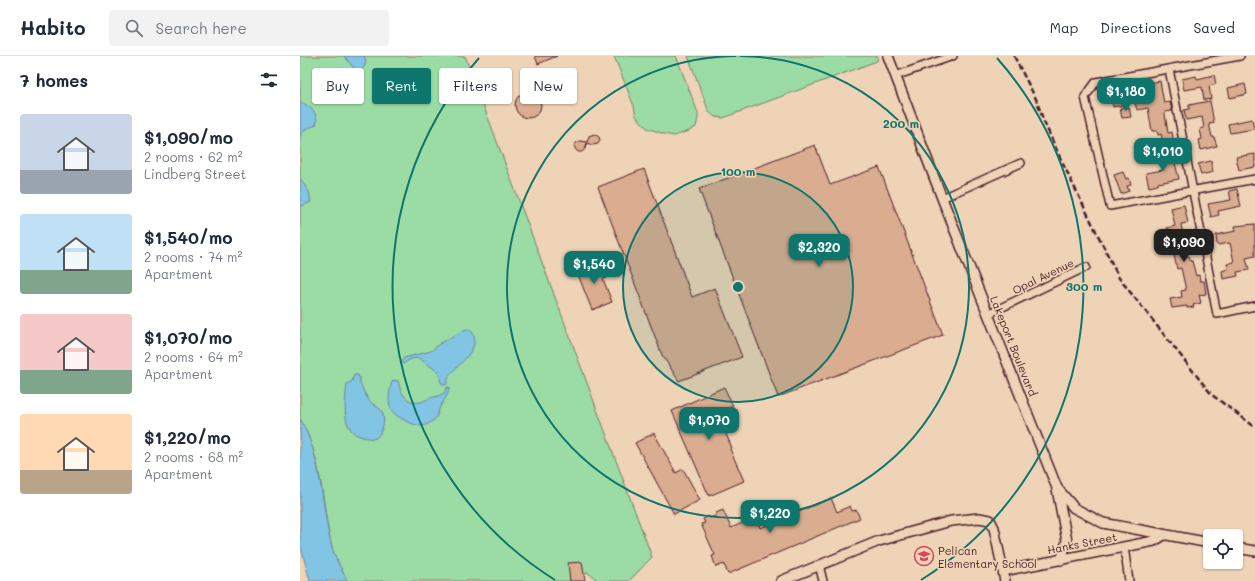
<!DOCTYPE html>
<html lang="en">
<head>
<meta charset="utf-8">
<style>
  body { margin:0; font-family:Mali,sans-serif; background:#f2f2f3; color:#1f2937; height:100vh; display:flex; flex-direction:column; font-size:15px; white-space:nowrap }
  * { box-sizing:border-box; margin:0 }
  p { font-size:13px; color:#747a83 }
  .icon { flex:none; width:22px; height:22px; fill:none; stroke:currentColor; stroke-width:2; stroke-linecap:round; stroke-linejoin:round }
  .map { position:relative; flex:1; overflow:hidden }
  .drawer { display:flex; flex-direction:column; background:#fff; width:300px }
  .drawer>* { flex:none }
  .top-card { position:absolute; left:12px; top:12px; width:380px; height:36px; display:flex; gap:8px }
  .fabs { position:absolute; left:903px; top:473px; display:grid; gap:8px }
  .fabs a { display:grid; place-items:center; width:40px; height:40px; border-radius:4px; background:#fff; box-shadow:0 1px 3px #0004; font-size:20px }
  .price { position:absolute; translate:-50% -34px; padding:0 9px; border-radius:8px; background:#0f766e; color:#fff; font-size:13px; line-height:26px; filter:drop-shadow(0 1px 2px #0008) }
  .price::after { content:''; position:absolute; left:50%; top:24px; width:12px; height:9px; margin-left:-6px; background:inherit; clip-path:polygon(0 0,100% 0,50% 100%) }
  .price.selected { background:#222; color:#fff }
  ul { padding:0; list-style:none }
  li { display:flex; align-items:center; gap:12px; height:100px; padding:0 20px }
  li span { display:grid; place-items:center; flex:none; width:112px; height:80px; border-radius:4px; color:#555 }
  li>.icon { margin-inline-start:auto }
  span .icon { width:48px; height:48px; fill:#fffc; stroke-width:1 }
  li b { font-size:17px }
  h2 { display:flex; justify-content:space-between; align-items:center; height:48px; padding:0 20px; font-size:17px }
  .chip { padding:0 14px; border-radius:4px; background:#fff; box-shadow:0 1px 3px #0004; font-size:14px; line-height:36px }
  .chip.selected { background:#0f766e; color:#fff }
  header { display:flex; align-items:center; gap:24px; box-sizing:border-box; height:56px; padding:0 20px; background:#fff; border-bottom:1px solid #e0e1e3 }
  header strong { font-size:19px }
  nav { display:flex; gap:22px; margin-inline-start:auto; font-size:14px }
  .search { width:280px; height:36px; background:#f2f2f3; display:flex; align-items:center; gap:10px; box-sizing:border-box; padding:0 14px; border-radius:4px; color:#747a83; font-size:15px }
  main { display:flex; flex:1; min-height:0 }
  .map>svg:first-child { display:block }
</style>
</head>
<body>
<header>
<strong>Habito</strong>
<div class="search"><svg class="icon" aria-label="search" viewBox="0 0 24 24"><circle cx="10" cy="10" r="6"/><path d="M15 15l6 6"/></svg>Search here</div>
<nav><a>Map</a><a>Directions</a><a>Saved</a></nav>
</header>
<main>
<section class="drawer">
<h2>7 homes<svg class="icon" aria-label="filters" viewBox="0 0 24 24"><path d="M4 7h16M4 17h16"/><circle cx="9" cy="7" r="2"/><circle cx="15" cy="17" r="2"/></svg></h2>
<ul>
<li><span style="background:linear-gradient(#c9d6e8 70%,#9aa5b1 0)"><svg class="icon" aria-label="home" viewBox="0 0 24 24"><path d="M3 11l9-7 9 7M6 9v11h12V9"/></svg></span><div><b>$1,090/mo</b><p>2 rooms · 62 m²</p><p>Lindberg Street</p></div></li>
<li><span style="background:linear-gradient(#bfe0f5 70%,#7fa58c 0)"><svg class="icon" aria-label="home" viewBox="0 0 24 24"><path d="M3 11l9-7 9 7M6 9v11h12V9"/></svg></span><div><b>$1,540/mo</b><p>2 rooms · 74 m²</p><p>Apartment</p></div></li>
<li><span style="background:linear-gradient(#f6c9c9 70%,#7fa58c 0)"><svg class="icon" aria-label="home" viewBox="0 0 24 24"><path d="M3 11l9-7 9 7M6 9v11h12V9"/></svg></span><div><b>$1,070/mo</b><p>2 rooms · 64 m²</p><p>Apartment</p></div></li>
<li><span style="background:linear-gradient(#ffd9b3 70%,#b9a48a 0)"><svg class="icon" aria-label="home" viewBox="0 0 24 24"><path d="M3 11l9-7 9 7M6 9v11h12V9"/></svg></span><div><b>$1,220/mo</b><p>2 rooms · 68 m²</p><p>Apartment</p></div></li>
</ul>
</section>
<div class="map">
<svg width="955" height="525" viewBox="0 0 955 525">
  <rect width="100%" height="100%" fill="#efd3b6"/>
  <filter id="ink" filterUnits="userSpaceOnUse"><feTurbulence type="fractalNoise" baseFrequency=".025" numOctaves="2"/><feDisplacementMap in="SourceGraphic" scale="8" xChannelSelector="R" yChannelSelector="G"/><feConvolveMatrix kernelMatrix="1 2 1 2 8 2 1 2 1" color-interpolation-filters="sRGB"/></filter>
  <g filter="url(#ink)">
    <path fill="#9bdca5" stroke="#727e68" d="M0 0H165L352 501 329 525H299L287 516 281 525H47C42 513 34 501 31 488 22 447 22 400 0 363Z
      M314 0H376L398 57V62L396 71 389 75 374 80 364 78 347 72 336 60 334 50Z
      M388 0H578L577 5 423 62 415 61 409 56Z"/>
    <path fill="#82c4e3" stroke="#6c8299" d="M44 0H64L66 5 65 10 61 14H57L52 10Z
      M0 46C9 49 20 58 16 69L6 73 0 80Z
      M0 122 9 136 11 146 2 150H0Z
      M166 273 171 274C183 290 161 307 150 318 147 321 149 325 146 329L141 327 140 321 137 315 119 302 111 303 103 308 100 307 104 302 131 295 139 288Z
      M54 319H58C60 323 60 327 62 331 63 335 66 339 68 343 71 348 76 349 80 353 87 361 83 376 76 382 71 383 68 382 63 381 40 376 45 346 47 328L52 325Z
      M94 324 98 325C100 336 107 349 121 346 124 345 127 343 130 342 136 341 140 340 145 336L146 332 149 331C149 339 144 344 140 351 138 355 138 360 134 364 131 367 126 369 123 370 114 370 94 361 91 353 87 344 90 334 92 326Z
      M0 363C22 400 21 447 31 488 34 501 42 513 47 525H10L0 488Z"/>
    <path fill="#daad90" stroke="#4a1f2b" d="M235 0H257L238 8Z
      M914 19 916 28 909 30 911 43 904 44 902 31 884 34 882 23 896 20 897 23Z
      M860 25 864 47 870 46 872 55 865 56V58L868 77 872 76 874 87 864 90 861 78 858 79 857 75H852L848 52 837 54 835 47 847 45 846 42 851 41 849 27Z
      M945 28 947 38 930 42 928 32Z
      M821 36 823 49 813 51 811 38Z
      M215 49a13 13 0 1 1 26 0a13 13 0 1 1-26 0Z
      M910 45 914 67 909 68 912 81H914L917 90 901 94 899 84 902 83 900 73 904 72 902 61 886 64 884 54 889 53V49Z
      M829 51 831 61 822 62 820 52Z
      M952 63 954 73 930 77 928 68Z
      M294 78 299 81 300 84 298 88 292 89 287 87 285 93 282 96H278L276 94 274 90 277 86 280 85 287 86 289 80Z
      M515 89 530 129 579 111 643 279 478 341 399 133Z
      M869 96 871 108 875 107 879 123 858 127V129L849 131 846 117 863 114 860 97Z
      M955 98V111L939 114 936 101Z
      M911 105 913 116 901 119 898 108Z
      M344 113 392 241 415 232 442 301 379 325 362 299 298 131Z
      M823 116 826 123 829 122 831 129 827 130 829 135 821 138 814 119Z
      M937 133 941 150 918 155 919 159 911 161 908 148 931 144 929 135Z
      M884 149 888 167 881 168 883 179H880L885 201 889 200 891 205H892L896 220 899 219 900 225H904L906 238 899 239 901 247 893 249 894 251 887 252V250L872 252 870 243 882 241 881 235 886 234 881 212 877 213 874 199H871L867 172 875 170 871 152Z
      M955 168V200L946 202 949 214 937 216 938 220 923 223 922 215 928 213 927 208 934 206 930 187 917 189 916 179 936 175 935 170Z
      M289 206 297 208 300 207 307 222 303 223 312 246 292 254 277 216 282 209Z
      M424 331 433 350 417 357 432 392 430 393 444 425 409 440 372 355Z
      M354 377 376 417 383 413 400 444 374 458 335 387Z
      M531 442 537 456 550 450 552 455 556 454 560 462 428 518 424 508 416 511 412 500 415 499 401 468 405 467 403 463 409 460 410 462 417 459 416 457 423 454 431 472 454 462 457 469 459 468 460 472Z
      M282 506 285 525H270L268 507Z"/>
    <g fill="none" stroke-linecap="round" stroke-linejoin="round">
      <g stroke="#4a1f2b" stroke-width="10">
        <path id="street" d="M940 0 796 26 785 41 810 150 955 123
          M869 13 917 258 955 250
          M595 20 653 0
          M642 142 721 107
          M688 258 786 211
          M824 491 829 525
          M519 509 523 525"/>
      </g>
      <g stroke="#4a1f2b" stroke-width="12">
        <path id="secondary" d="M588 0 642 142 757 432 774 452 803 467 910 487
          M757 433 767 485 761 504
          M936 492 955 495
          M703 515 854 485 864 479
          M481 525 579 485 651 465 679 462 690 464 694 472 705 525"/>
      </g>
      <use href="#street" stroke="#efd3b6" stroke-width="7"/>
      <use href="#secondary" stroke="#efd3b6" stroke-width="9"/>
      <path stroke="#4a1f2b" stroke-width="2.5" stroke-dasharray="6 3" stroke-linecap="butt" d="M714 0 736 43 744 66 763 108 819 222 912 339 955 371"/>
    </g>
  </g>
  <circle cx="438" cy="231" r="115" fill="#0f766e" fill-opacity=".12"/>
  <g fill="none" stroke="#0f766e" stroke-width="2">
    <circle cx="438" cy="231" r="115"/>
    <path d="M440 0A231 231 0 1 1 436 0"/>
    <path d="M255 524A346 346 0 0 1 179 2M697 2A346 346 0 0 1 621 524"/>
  </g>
  <defs>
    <g id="school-ring" transform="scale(1)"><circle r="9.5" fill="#efd3b6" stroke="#d1495b" stroke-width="1.5"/><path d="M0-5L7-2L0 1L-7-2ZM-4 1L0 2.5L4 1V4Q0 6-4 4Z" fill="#d1495b"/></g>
  </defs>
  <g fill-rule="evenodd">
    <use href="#school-ring" x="624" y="500"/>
  </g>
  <g text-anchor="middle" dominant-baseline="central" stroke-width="3.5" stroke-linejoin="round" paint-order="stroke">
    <g font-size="11" fill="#4a1f2b" stroke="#efd3b6">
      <text transform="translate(743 220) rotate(-26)">Opal Avenue</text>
      <text transform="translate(714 290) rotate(68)">Lakeport Boulevard</text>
      <text transform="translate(782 487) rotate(-11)">Hanks Street</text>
    </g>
    <g font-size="11" fill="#4a1f2b" stroke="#efd3b6" text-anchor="start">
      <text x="638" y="494">Pelican<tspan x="638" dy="13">Elementary School</tspan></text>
    </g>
  </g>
  <circle cx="438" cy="231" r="6" fill="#0f766e" stroke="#efd3b6" stroke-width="2"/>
  <g font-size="12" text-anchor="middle" font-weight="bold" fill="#0f766e" stroke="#efd3b6" stroke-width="3.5" stroke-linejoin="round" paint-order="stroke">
    <text x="601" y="72">200 m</text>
    <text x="438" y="120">100 m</text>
    <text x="784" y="235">300 m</text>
  </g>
</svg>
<div class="fabs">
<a><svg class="icon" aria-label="locate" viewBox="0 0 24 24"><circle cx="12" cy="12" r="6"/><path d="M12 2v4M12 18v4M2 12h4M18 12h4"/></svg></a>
</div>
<b class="price" style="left:826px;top:56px">$1,180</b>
<b class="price" style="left:863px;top:116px">$1,010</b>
<b class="price selected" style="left:884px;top:207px">$1,090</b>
<b class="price" style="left:519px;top:212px">$2,320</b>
<b class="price" style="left:294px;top:229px">$1,540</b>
<b class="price" style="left:409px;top:385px">$1,070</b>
<b class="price" style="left:470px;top:478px">$1,220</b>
<div class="top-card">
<a class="chip">Buy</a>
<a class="chip selected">Rent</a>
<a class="chip">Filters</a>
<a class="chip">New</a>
</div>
</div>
</main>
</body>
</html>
